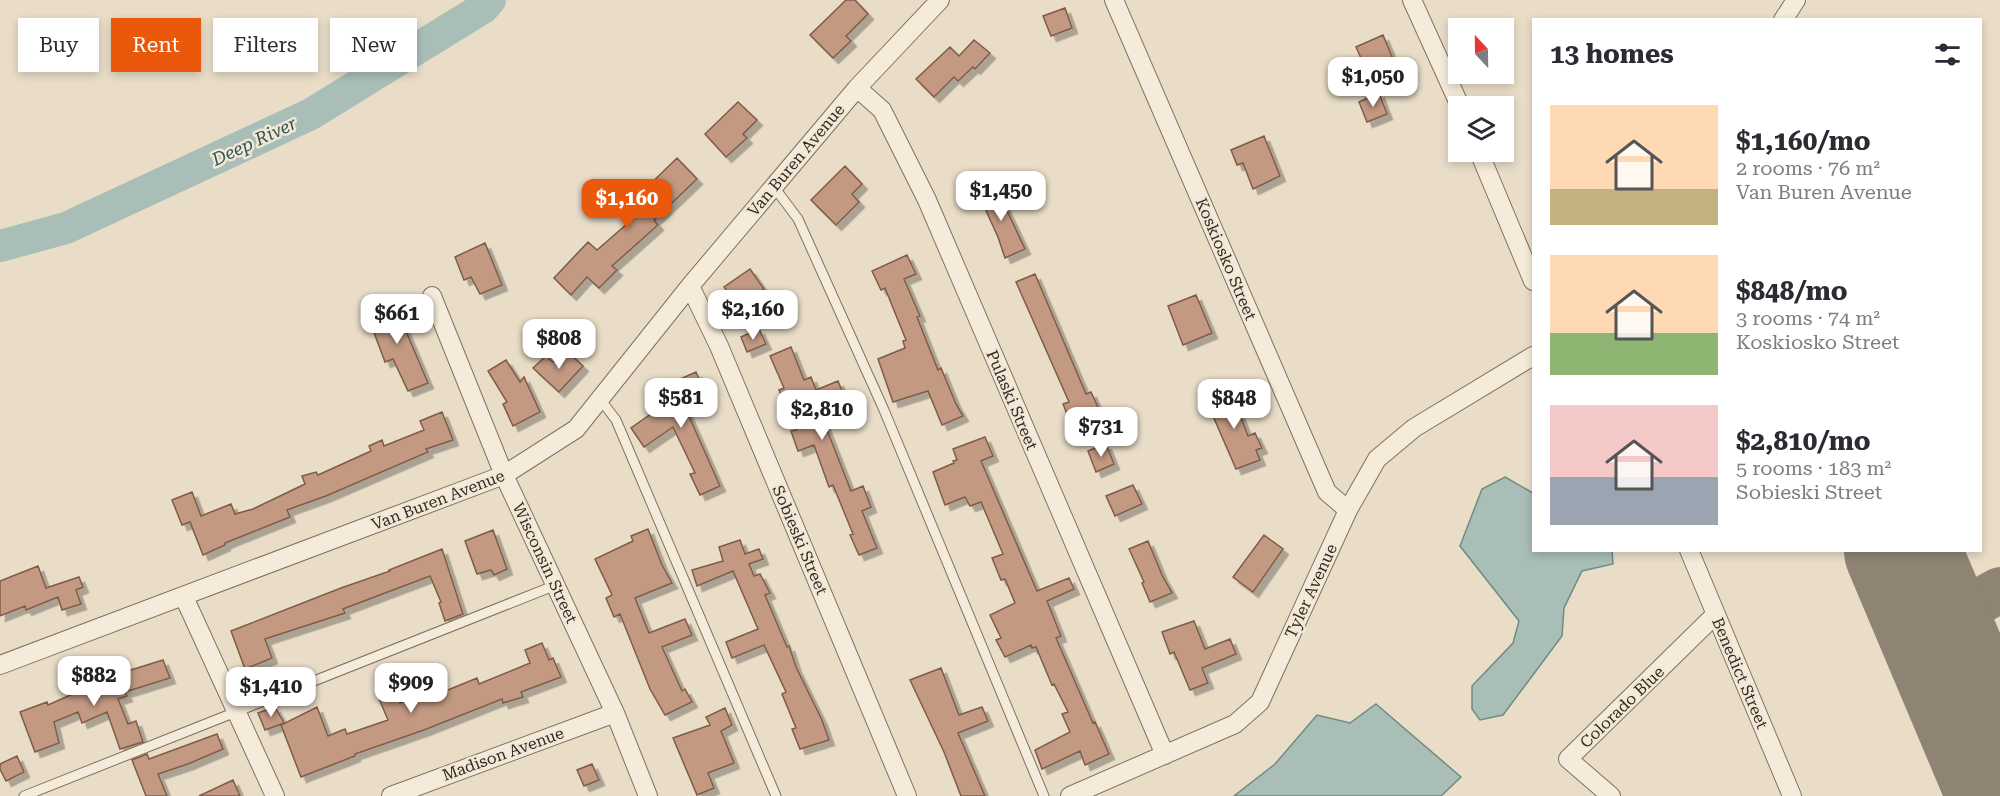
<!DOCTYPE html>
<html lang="en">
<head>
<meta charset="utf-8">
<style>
  body { margin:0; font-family:"Roboto Serif",serif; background:#f2f2f3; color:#2b2b33; height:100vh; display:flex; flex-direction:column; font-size:22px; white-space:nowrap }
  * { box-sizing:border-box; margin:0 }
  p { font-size:20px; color:#7c7c81 }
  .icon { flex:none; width:33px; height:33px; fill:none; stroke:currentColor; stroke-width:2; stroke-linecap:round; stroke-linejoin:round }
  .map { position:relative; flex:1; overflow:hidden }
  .drawer { position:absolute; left:1532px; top:18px; width:450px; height:534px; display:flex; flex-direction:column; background:#fff; border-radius:0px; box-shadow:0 3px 9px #0003 }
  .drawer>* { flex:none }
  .hud { position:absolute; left:18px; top:18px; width:570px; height:54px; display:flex; gap:12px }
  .needle { width:39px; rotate:338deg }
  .buttons { position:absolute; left:1448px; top:18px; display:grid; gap:12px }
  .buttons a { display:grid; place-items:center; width:66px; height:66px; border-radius:0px; background:#fff; box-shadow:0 3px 9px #0003; font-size:30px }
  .price { position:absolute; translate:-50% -51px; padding:0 14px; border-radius:12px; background:#fff; color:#222; font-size:20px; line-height:39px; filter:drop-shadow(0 2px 3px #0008) }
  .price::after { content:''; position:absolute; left:50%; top:36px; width:18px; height:14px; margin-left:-9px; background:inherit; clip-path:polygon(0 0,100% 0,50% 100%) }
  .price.selected { background:#ea580c; color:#fff }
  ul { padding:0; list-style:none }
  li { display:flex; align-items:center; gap:18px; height:150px; padding:0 18px }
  li span { display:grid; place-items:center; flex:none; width:168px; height:120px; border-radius:0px; color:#555 }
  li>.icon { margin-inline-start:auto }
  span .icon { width:72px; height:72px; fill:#fffc; stroke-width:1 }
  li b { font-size:26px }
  h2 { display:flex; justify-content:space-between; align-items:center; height:72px; padding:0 18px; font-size:26px }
  .pill { padding:0 21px; border-radius:0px; background:#fff; box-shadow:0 3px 9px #0003; font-size:21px; line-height:54px }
  .pill.selected { background:#ea580c; color:#fff }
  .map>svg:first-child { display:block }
</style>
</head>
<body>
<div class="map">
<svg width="2000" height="796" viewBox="0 0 2000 796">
  <defs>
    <filter id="shadow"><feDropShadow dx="5.5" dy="5.5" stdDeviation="0" flood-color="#0004"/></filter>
  </defs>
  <rect width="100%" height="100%" fill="#e9ddc8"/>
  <path fill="#a8beb6" stroke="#708b83" stroke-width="1.5" d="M1505 477 1533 493V550L1612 551 1613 564 1582 571 1564 608 1562 636 1503 715 1480 720 1472 709V686L1513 643 1519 621 1460 546 1482 489Z
    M1376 704 1461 777 1441 796H1234L1275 764 1317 715 1350 723Z"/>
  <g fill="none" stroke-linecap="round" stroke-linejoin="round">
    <path stroke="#a8beb6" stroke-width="32" d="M0 246 66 228 311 114 483 8 490 0"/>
    <path stroke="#8f8474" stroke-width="46" d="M1934 626 2000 590"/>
    <path stroke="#8f8474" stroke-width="116" d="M1902 550 2000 782"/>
  </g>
  <path fill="#c39982" stroke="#7f5b48" stroke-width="1.5" filter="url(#shadow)" d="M846 0H855L868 14 846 36 851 41 833 58 810 35Z
    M1065 8 1072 28 1051 36 1043 16Z
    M1383 35 1400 76 1374 87 1356 47Z
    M974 40 990 53 975 69 973 67 958 81 954 77 934 97 916 79 950 47 959 56Z
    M1379 93 1387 114 1367 122 1359 102Z
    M738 102 757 120 743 134 747 138 726 157 705 134Z
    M1264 136 1280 176 1253 189 1243 163 1237 165 1231 150Z
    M677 158 697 179 654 220 658 225 612 266 617 270 599 288 587 277 571 295 554 278 588 242 597 250 628 223 622 218 643 201 638 196Z
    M845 166 862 184 852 194 859 202 836 225 811 200Z
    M995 185 1025 249 1005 258 998 237 978 193Z
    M485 243 502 285 480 294 471 277 464 280 455 257Z
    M907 255 916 274 904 279 920 316 917 317 938 370 941 368 956 404 963 416 942 425 928 391 893 402 878 359 905 348 903 341 906 340 885 288 881 290 872 271Z
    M750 269 764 289 738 306 724 287Z
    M1035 274 1086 394 1091 392 1102 416 1073 429 1063 404 1069 402 1016 282Z
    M1196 295 1212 333 1183 345 1168 306Z
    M394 303 428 383 408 391 393 359 385 362 367 314Z
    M759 329 766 344 747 352 741 337Z
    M791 347 804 380 811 377 816 390 838 381 844 396 818 407 851 491 863 486 871 507 862 511 877 548 859 555 850 535 853 534 833 485 829 487 814 445 798 451 791 431 796 430 779 390 784 388 770 356Z
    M566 350 583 366 559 392 533 368 546 356 553 362Z
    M506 360 520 382 524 377 540 412 513 426 503 404 507 402 488 371Z
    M696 372 707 396 684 405 720 486 700 495 690 474 695 473 673 427 644 447 631 428 672 399 667 385Z
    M1230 389 1248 436 1255 433 1262 448 1256 450 1260 460 1236 469 1206 400Z
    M442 412 453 440 426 449 428 452 326 496 287 510 290 517 225 543V545L203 555 190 522 182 525 172 500 192 492 201 516 231 504 235 514 253 509 305 484 302 476 316 472 318 475 371 451 369 446 382 440 384 446 424 430 420 421Z
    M985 437 993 456 981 461 1037 591 1069 578 1074 589 1047 601 1061 636 1056 638 1093 723 1095 722 1109 754 1085 765 1080 751 1042 769 1035 750 1070 732 1062 714 1068 712 1054 684 1052 685 1036 647 1032 648 1031 645 1005 657 996 640 1001 638 990 615 1015 603 1005 579 1001 580 992 558 1003 554 981 502 970 506 965 497 945 505 933 472 954 463 953 461 957 460 953 449Z
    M1106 444 1114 464 1096 472 1088 451Z
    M1133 485 1142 504 1115 516 1106 496Z
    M648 529 662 565 672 583 635 598 649 633 685 619 692 635 662 647 682 691 685 689 692 702 665 715 650 689 620 614 614 617 606 598 612 595 595 559 633 541 631 536Z
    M493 530 507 569 494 575 491 570 477 574 465 541Z
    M1264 535 1283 549 1253 592 1233 577Z
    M740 540 745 554 759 549 763 559 749 564 754 576 760 574 770 593 765 595 787 647 789 646 796 667 822 720 829 740 800 749 792 729 796 728 782 694 786 692 764 645 732 658 726 642 758 629 733 571 697 586 692 570 723 561 719 547Z
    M1148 541 1162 575 1172 593 1150 602 1142 583 1144 582 1129 549Z
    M442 549 463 614 445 621 439 603 441 602 430 576 343 609 345 613 265 639 272 658 245 669 231 631 341 588 390 571 389 570Z
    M38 566 46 588 79 577 83 587 76 590 81 604 62 610 58 597 26 610 25 606 0 616V581Z
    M1194 621 1205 649 1230 639 1236 654 1202 668 1208 683 1190 690 1174 652 1170 654 1162 632Z
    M542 643 549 660 553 658 561 677 521 692 523 697 503 703 502 699 424 730 355 754V756L301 777 281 725 317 707 328 736 345 729 347 734 388 720 377 694 393 687 400 703 440 687 443 692 477 678 479 684 530 663 525 650Z
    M163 660 170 678 125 692 127 696 118 699 128 724 136 721 143 742 120 749 107 712 82 723 78 712 54 722 59 743 35 752 20 712 47 702 48 705 118 674Z
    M941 668 959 715 982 707 988 721 958 733 985 796H961L944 752 910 680Z
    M275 707 284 723 265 730 258 713Z
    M725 708 732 725 721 731 734 763 708 773 714 788 697 795 673 738 710 725 706 717Z
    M217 734 223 749 188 764 158 774 167 796H146L132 760 147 754 149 759Z
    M17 756 24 772 6 781 0 769V764Z
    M592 764 599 780 584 786 577 770Z
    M233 780 240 796H199Z"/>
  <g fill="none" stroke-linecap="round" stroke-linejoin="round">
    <g stroke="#83705f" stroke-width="11">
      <path id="service" d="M774 187 798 219 884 410 1044 796
        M600 399 616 420 776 796
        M24 796 556 585"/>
    </g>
    <g stroke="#83705f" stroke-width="20">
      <path id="minor" d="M1114 0 1327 492 1348 510
        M1412 0 1460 106
        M1783 20 1796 0
        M857 88 882 110 927 200 1165 755
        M1479 152 1533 281
        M690 286 719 346 907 796
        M432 296 504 475 615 713 648 796
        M1689 550 1792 796
        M184 597 275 796
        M0 665 504 475 576 429 690 286 857 88 940 0
        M391 796 615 713
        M1070 796 1235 724 1260 702 1348 510 1377 459 1414 428 1533 356
        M1611 796 1568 759 1716 614"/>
    </g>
    <use href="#service" stroke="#f5ebda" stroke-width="9"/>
    <use href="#minor" stroke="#f5ebda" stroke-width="18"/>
  </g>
  <g text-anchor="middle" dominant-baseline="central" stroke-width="5" stroke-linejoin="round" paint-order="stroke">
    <g font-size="16" fill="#352a21" stroke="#f1e8d7">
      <text transform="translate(796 160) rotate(-50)">Van Buren Avenue</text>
      <text transform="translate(1226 259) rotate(67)">Koskiosko Street</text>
      <text transform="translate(1012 400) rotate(67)">Pulaski Street</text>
      <text transform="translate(438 500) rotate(-21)">Van Buren Avenue</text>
      <text transform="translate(800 540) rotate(67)">Sobieski Street</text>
      <text transform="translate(545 563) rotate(65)">Wisconsin Street</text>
      <text transform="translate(1311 591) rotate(-65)">Tyler Avenue</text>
      <text transform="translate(1740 673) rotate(67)">Benedict Street</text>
      <text transform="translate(1622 707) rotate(-44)">Colorado Blue</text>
      <text transform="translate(503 754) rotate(-20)">Madison Avenue</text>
    </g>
    <g font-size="18" font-style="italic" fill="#32534f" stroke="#f1e8d7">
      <text transform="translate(254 141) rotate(-25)">Deep River</text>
    </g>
  </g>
</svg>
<div class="buttons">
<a><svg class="needle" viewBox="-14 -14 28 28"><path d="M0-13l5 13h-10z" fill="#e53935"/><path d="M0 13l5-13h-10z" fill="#7c7c81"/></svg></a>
<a><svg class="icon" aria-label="layers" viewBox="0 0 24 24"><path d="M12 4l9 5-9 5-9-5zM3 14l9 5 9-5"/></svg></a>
</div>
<b class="price" style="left:1373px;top:108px">$1,050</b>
<b class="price" style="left:1001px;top:222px">$1,450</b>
<b class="price selected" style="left:627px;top:230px">$1,160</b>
<b class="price" style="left:753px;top:341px">$2,160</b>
<b class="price" style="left:397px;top:345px">$661</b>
<b class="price" style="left:559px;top:370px">$808</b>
<b class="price" style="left:681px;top:429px">$581</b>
<b class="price" style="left:1234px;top:430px">$848</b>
<b class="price" style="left:822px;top:441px">$2,810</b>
<b class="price" style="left:1101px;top:458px">$731</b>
<b class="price" style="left:94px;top:707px">$882</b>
<b class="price" style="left:411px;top:714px">$909</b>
<b class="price" style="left:271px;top:718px">$1,410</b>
<div class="hud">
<a class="pill">Buy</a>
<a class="pill selected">Rent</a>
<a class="pill">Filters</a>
<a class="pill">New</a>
</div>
<section class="drawer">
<h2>13 homes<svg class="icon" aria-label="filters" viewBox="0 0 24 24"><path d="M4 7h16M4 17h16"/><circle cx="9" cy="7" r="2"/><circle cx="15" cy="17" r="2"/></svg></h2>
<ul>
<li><span style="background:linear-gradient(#ffd9b3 70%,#c2b280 0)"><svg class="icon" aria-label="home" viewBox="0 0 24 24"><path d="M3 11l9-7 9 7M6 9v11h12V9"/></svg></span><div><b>$1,160/mo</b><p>2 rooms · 76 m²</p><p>Van Buren Avenue</p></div></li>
<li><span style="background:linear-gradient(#ffd9b3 65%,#8fb573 0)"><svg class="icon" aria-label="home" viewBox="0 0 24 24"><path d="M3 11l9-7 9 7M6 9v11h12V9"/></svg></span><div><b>$848/mo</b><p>3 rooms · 74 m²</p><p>Koskiosko Street</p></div></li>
<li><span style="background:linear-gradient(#f6c9c9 60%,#9aa5b1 0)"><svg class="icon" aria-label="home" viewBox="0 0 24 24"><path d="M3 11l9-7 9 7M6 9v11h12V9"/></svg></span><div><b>$2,810/mo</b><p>5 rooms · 183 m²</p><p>Sobieski Street</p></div></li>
</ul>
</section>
</div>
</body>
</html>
